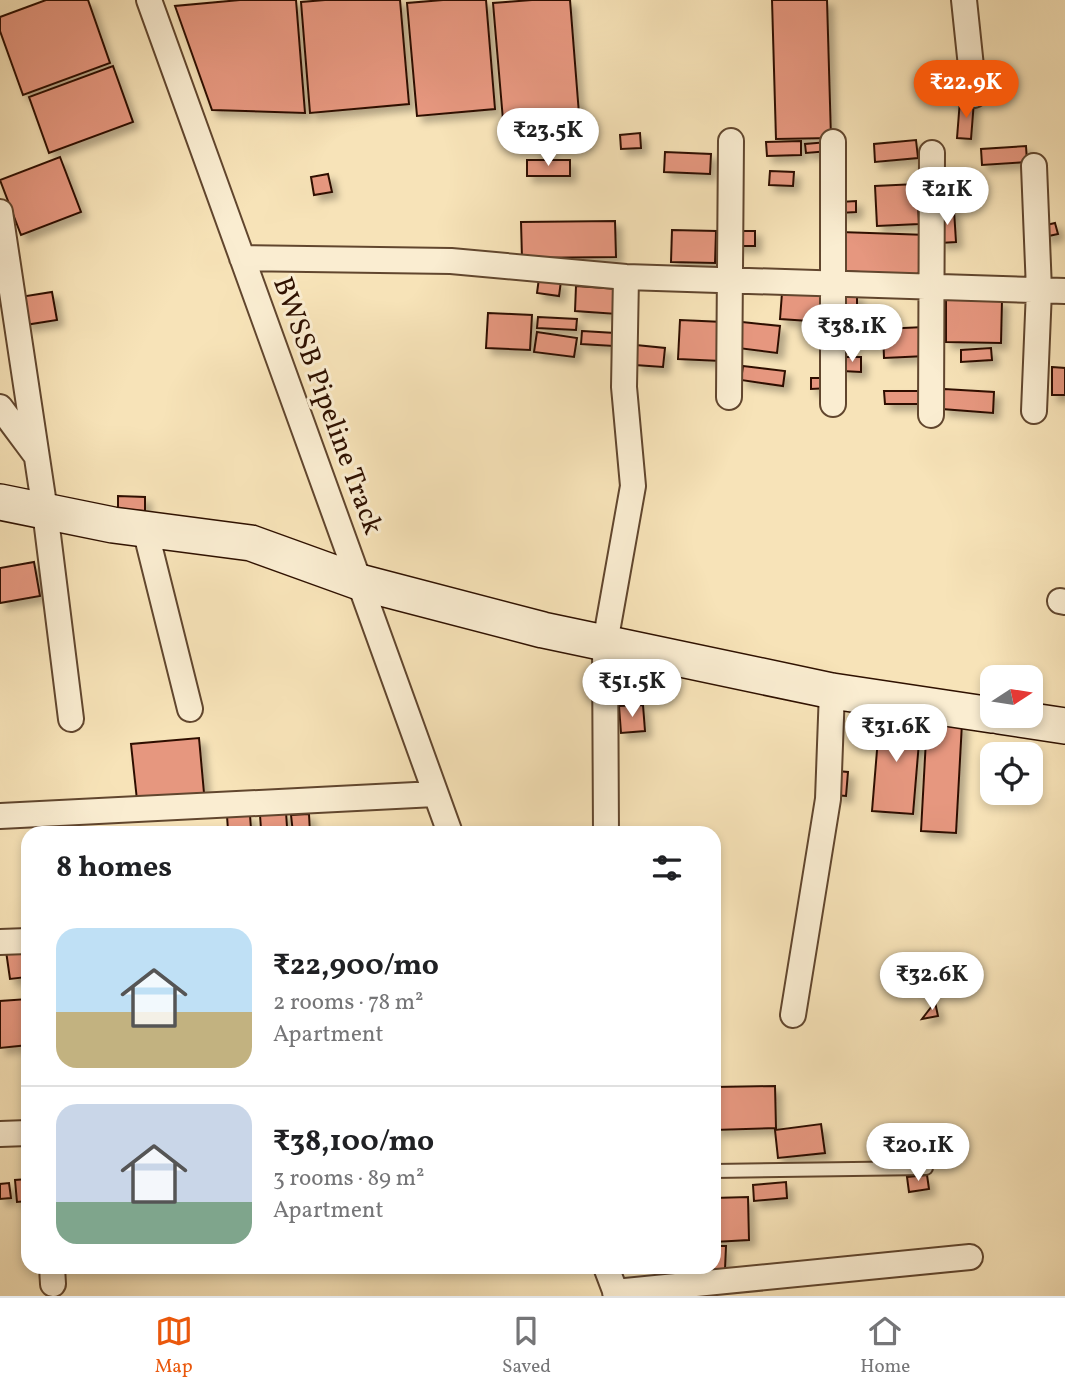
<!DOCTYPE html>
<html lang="en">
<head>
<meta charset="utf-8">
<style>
  body { margin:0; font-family:Vollkorn,serif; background:#f6f6f6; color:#202124; height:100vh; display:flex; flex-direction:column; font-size:26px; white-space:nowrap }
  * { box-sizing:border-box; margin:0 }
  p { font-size:23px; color:#757577 }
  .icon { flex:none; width:38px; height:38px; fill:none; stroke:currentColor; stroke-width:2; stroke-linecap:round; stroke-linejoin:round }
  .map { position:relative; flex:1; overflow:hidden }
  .drawer { position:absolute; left:21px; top:826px; width:700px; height:448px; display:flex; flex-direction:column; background:#fff; border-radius:21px; box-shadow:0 4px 10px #0003 }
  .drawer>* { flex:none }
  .needle { width:46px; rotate:78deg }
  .controls { position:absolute; left:980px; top:665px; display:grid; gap:14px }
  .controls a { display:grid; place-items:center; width:63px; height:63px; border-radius:14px; background:#fff; box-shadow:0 4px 10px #0003; font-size:35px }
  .price { position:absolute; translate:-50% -60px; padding:0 16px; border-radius:24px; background:#fff; color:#222; font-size:23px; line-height:46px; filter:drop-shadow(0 2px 4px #0008) }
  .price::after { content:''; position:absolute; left:50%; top:42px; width:21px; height:16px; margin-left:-10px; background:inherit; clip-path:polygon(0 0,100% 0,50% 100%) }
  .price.active { background:#ea580c; color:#fff }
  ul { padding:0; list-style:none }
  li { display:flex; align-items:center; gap:21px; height:175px; padding:0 35px }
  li+li { border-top:2px solid #e0e0e0 }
  li span { display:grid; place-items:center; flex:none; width:196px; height:140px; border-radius:21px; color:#555 }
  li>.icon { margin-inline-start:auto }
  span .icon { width:84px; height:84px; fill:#fffc; stroke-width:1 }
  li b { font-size:30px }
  h2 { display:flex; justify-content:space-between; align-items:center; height:84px; padding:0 35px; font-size:30px }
  .tabs { display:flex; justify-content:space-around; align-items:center; height:98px; border-top:2px solid #e0e0e0; background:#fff; font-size:19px; color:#757577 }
  .tabs a { display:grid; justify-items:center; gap:4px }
  .tabs .active { color:#ea580c }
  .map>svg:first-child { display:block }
</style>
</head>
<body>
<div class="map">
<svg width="1065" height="1296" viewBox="0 0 1065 1296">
  <defs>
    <filter id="shadow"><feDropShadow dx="6" dy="6" stdDeviation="3.5" flood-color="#0004"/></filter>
  </defs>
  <rect width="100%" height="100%" fill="#f7e3b8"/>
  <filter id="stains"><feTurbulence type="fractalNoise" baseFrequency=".00286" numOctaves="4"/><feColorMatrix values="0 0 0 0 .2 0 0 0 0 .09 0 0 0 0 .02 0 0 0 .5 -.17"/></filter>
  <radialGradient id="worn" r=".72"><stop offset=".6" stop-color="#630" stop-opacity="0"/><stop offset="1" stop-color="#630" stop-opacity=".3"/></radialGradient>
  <path fill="#e6977f" stroke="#2f1100" stroke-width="2" filter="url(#shadow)" d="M46 0H88L110 63 23 95 0 31V17Z
    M240 0H296L305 113 212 110 175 6Z
    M325 0H400L409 104 310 113 301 2Z
    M443 0H486L495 109 417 116 407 3Z
    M532 0H570L579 114 503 120 493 3Z
    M772 0H827L831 138 776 139Z
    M113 66 133 122 49 153 29 97Z
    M960 100 974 101 971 139 957 138Z
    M640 133 641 148 621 149 620 135Z
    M916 140 918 158 875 162 874 144Z
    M801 141V155L767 156 766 142Z
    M828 142 829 151 806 153 805 144Z
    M1026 146 1027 162 982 165 981 149Z
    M665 152 711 154 710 174 664 172Z
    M60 157 81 212 21 235 0 180Z
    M527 160H570V176H527Z
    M770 171 794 172 793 186 769 185Z
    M328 174 332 192 314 195 311 177Z
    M917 184 919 224 877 226 875 186Z
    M856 201V212L840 213V202Z
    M954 210 956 242 940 243 938 211Z
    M615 221 616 257 522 258 521 222Z
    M1055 223 1058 234 1044 237 1042 226Z
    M672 230 716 231 715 263 671 262Z
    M731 231H755V246H731Z
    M840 232 928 235 926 275 839 271Z
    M539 278 561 281 559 296 537 293Z
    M576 286 619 289 617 314 575 311Z
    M52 292 57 320 25 325 20 297Z
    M782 293 826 295 824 322 780 319Z
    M839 294H857V314H839Z
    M946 299 1002 300 1001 343 946 342Z
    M488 313 532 315 530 350 486 348Z
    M538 317 577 319 576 330 537 328Z
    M680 320 723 322 721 361 678 359Z
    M742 322 780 326 777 353 738 348Z
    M924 327 926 356 884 358 883 329Z
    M582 331 615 333 614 346 581 344Z
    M537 332 577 338 574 357 534 352Z
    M636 345 665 348 663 367 635 365Z
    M991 348 992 360 961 362V350Z
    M842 357H861V372L842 371Z
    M743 366 785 371 783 386 741 380Z
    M1052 367 1065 368V395H1052Z
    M811 378H830V388L811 389Z
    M944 389 994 392 993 413 942 409Z
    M884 391H924L925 404H885Z
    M118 496 145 497V511L118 510Z
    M34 562 40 596 0 603V568Z
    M643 705 645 731 621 733 619 706Z
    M880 714 921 718 913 814 872 811Z
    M927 721 962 723 956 833 921 831Z
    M199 738 204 793 137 800 131 744Z
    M837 771 848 772 846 796 835 795Z
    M286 812 287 827 261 829 260 815Z
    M309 814 310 833H293L291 815Z
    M250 815 251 829 228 830 227 816Z
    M23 949 27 977 10 979 6 951Z
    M28 999V1045L0 1048V1001Z
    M935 1002 938 1016 922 1019Z
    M775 1086 776 1128 714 1130V1087Z
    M821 1124 825 1153 778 1158 775 1130Z
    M927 1175 929 1189 909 1192 907 1177Z
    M28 1179V1201L17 1202 15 1180Z
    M786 1182 787 1198 754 1201 753 1185Z
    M9 1183 11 1198 0 1199V1184Z
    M748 1197 749 1240 714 1242V1198Z
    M714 1246H726L725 1269H712Z"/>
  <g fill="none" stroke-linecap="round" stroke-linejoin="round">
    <g stroke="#61462e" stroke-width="16">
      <path id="lane" d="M714 1171 926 1168"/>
    </g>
    <g stroke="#61462e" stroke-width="28">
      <path id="street" d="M149 0 450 833
        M964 0 974 95
        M833 142V404
        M0 212 45 511 71 719
        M242 258 451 261 626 277 1065 291
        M729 397 731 141
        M0 407 35 454
        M1034 411 1039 290 1034 166
        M931 415 932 153
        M145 529 190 709
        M1060 601 1065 602
        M0 816 435 794
        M606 833 605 643 633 486 624 387 626 277
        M0 942 28 941
        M793 1015 828 799 832 691
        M0 1134 28 1133
        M52 1267 53 1284
        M606 1267 617 1296
        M615 1292 970 1257"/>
    </g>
    <g stroke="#2f1100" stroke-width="38">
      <path id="secondary" d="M0 502 113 525 251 543 359 582 543 630 832 691 992 715
        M999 716 1065 726"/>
    </g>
    <use href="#lane" stroke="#faedd1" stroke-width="12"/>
    <use href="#street" stroke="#faedd1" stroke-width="24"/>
    <use href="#secondary" stroke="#faedd1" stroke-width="35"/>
  </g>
  <g text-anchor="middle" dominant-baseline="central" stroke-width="6" stroke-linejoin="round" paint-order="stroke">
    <g font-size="28" fill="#2f1100" stroke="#faedd1">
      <text transform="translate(327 406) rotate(70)">BWSSB Pipeline Track</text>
    </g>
  </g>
  <rect width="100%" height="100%" filter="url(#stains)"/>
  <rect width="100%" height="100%" fill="url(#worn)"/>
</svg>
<div class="controls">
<a><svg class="needle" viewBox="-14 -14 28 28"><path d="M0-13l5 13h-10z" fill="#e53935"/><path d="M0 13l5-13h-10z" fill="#757577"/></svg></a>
<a><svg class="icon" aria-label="locate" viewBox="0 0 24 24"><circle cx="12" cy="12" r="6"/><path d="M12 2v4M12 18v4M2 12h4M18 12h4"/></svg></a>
</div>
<b class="price active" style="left:966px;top:120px">₹22.9K</b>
<b class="price" style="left:548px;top:168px">₹23.5K</b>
<b class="price" style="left:947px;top:227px">₹21K</b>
<b class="price" style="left:852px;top:364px">₹38.1K</b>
<b class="price" style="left:632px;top:719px">₹51.5K</b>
<b class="price" style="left:896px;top:764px">₹31.6K</b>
<b class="price" style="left:932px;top:1012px">₹32.6K</b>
<b class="price" style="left:918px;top:1183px">₹20.1K</b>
<section class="drawer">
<h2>8 homes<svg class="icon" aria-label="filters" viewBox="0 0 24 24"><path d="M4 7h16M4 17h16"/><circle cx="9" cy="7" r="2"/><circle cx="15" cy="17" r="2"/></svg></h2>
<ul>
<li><span style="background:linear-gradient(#bfe0f5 60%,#c2b280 0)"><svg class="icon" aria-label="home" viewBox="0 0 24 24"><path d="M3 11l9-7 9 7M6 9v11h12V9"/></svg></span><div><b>₹22,900/mo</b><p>2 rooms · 78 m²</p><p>Apartment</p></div></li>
<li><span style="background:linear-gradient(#c9d6e8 70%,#7fa58c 0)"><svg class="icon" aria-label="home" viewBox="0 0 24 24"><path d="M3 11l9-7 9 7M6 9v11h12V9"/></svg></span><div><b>₹38,100/mo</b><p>3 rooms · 89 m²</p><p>Apartment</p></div></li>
</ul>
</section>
</div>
<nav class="tabs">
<a class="active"><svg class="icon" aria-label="map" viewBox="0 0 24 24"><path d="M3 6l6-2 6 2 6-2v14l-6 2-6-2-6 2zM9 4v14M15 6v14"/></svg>Map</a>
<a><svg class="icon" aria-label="saved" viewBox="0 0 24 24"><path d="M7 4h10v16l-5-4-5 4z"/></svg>Saved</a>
<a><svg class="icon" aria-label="home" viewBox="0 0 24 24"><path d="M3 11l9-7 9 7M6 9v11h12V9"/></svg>Home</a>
</nav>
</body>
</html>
